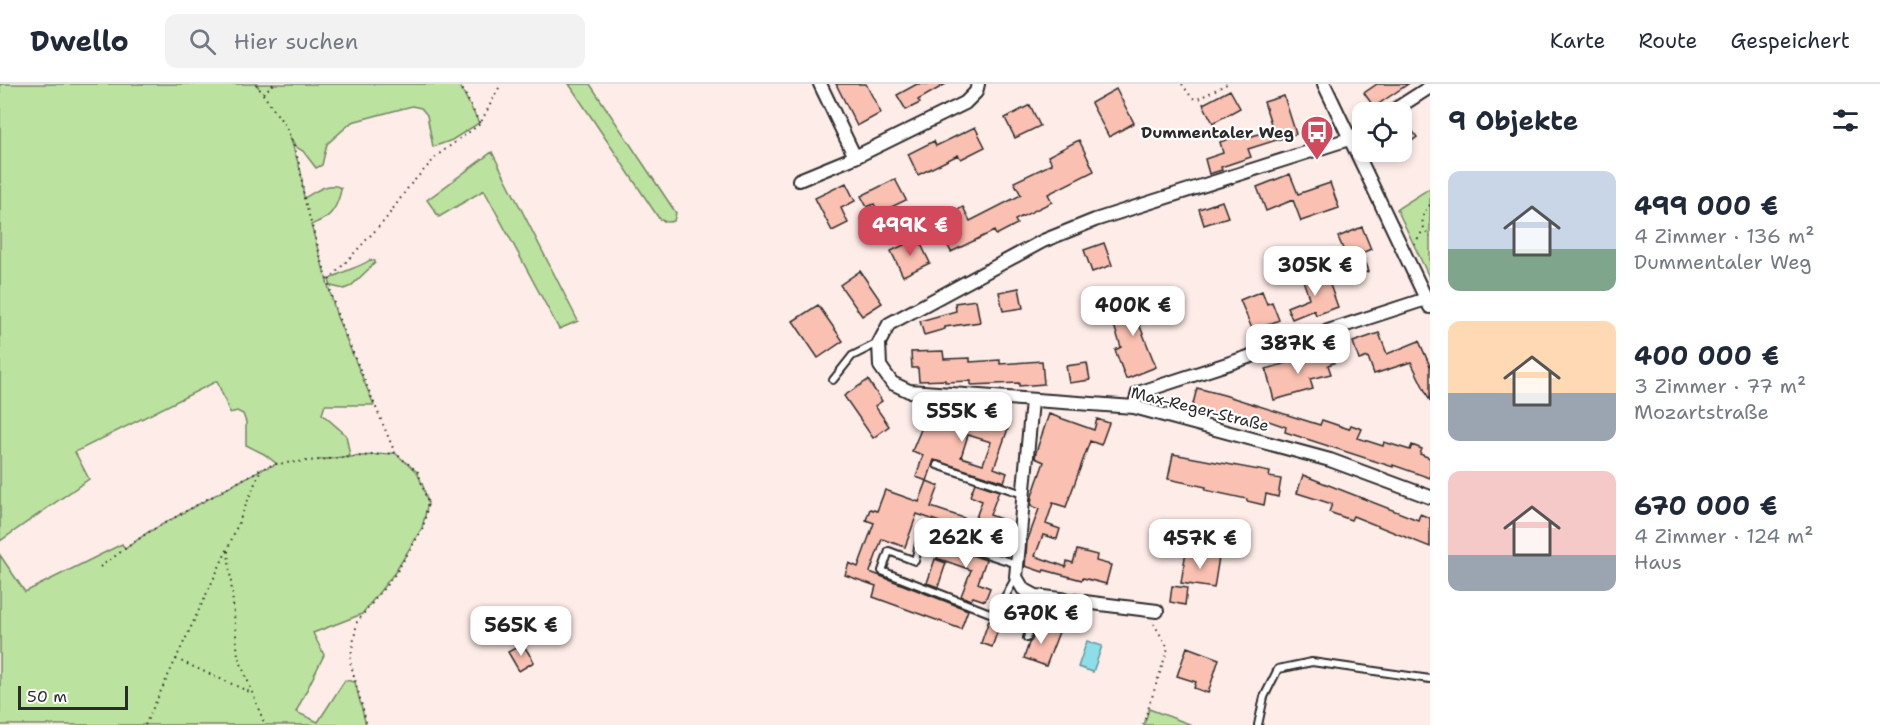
<!DOCTYPE html>
<html lang="de">
<head>
<meta charset="utf-8">
<style>
  body { margin:0; font-family:"Shantell Sans",sans-serif; background:#f2f2f3; color:#1f2937; height:100vh; display:flex; flex-direction:column; font-size:22px; white-space:nowrap }
  * { box-sizing:border-box; margin:0 }
  p { font-size:20px; color:#747a83 }
  .icon { flex:none; width:33px; height:33px; fill:none; stroke:currentColor; stroke-width:2; stroke-linecap:round; stroke-linejoin:round }
  .map { position:relative; flex:1; overflow:hidden }
  .sheet { display:flex; flex-direction:column; background:#fff; width:450px }
  .sheet>* { flex:none }
  .tools { position:absolute; left:1352px; top:18px; display:grid; gap:12px }
  .tools a { display:grid; place-items:center; width:60px; height:60px; border-radius:12px; background:#fff; box-shadow:0 3px 9px #0003; font-size:30px }
  .scale { position:absolute; left:18px; bottom:15px; width:110px; box-sizing:border-box; padding-left:6px; border:3px solid #2b2b2b; border-top:0; font-size:16px; line-height:21px; white-space:nowrap; color:#2b2b2b; -webkit-text-stroke:4px #fff; paint-order:stroke }
  .price { position:absolute; translate:-50% -51px; padding:0 14px; border-radius:12px; background:#fff; color:#222; font-size:20px; line-height:39px; filter:drop-shadow(0 2px 3px #0008) }
  .price::after { content:''; position:absolute; left:50%; top:36px; width:18px; height:14px; margin-left:-9px; background:inherit; clip-path:polygon(0 0,100% 0,50% 100%) }
  .price.current { background:#d1495b; color:#fff }
  ul { padding:0; list-style:none }
  li { display:flex; align-items:center; gap:18px; height:150px; padding:0 18px }
  li span { display:grid; place-items:center; flex:none; width:168px; height:120px; border-radius:12px; color:#555 }
  li>.icon { margin-inline-start:auto }
  span .icon { width:72px; height:72px; fill:#fffc; stroke-width:1 }
  li b { font-size:26px }
  h2 { display:flex; justify-content:space-between; align-items:center; height:72px; padding:0 18px; font-size:26px }
  header { display:flex; align-items:center; gap:36px; box-sizing:border-box; height:84px; padding:0 30px; background:#fff; border-bottom:2px solid #e0e1e3 }
  header strong { font-size:28px }
  nav { display:flex; gap:33px; margin-inline-start:auto; font-size:21px }
  .search { width:420px; height:54px; background:#f2f2f3; display:flex; align-items:center; gap:15px; box-sizing:border-box; padding:0 21px; border-radius:12px; color:#747a83; font-size:22px }
  main { display:flex; flex:1; min-height:0 }
  .map>svg:first-child { display:block }
</style>
</head>
<body>
<header>
<strong>Dwello</strong>
<div class="search"><svg class="icon" aria-label="search" viewBox="0 0 24 24"><circle cx="10" cy="10" r="6"/><path d="M15 15l6 6"/></svg>Hier suchen</div>
<nav><a>Karte</a><a>Route</a><a>Gespeichert</a></nav>
</header>
<main>
<div class="map">
<svg width="1430" height="641" viewBox="0 0 1430 641">
  <rect width="100%" height="100%" fill="#feece8"/>
  <filter id="ink" filterUnits="userSpaceOnUse"><feTurbulence type="fractalNoise" baseFrequency=".0167" numOctaves="2"/><feDisplacementMap in="SourceGraphic" scale="12" xChannelSelector="R" yChannelSelector="G"/><feConvolveMatrix kernelMatrix="1 2 1 2 8 2 1 2 1" color-interpolation-filters="sRGB"/></filter>
  <g filter="url(#ink)">
    <path fill="#bbe29e" stroke="#738664" stroke-width="1.5" d="M0 0H256L259 4 257 0H459L479 39 452 56 433 63 427 31 421 24 412 22 352 38 327 60 322 81 316 84 303 67 296 63 290 53 301 88 304 114C315 108 328 97 341 104 341 110 339 113 337 119 331 133 324 135 311 141L337 233 374 321H325L322 330 346 351 350 372 318 376 395 369 417 388 423 402 428 419 422 444 396 487 362 530 313 549 324 571 296 628 318 638 345 596 355 598 366 641H0V471L25 508 122 460 125 465 147 449 260 386 277 380 264 370 246 361V338L243 330 237 327 230 329 217 297 75 368 89 395 0 457Z
      M569 0H590L676 129 674 137C667 139 663 138 658 133Z
      M492 68 578 237 559 245 484 106 439 133 427 116Z
      M1430 104V195L1397 125Z
      M370 176 375 177V179L351 202 344 205 331 202 329 196C342 186 357 185 370 176Z
      M1149 625 1192 641H1144Z"/>
    <path fill="#8ddee8" stroke="#66969c" stroke-width="1.5" d="M1087 557 1102 562 1093 588 1078 583Z"/>
    <path fill="#fac0b1" stroke="#2b2b2b" stroke-width="1.5" fill-rule="evenodd" d="M836 0H866L881 29 857 42Z
      M917 0H946L918 16 920 19 906 26 897 11Z
      M1377 0H1408L1374 23 1364 9Z
      M1116 5 1134 39 1109 53 1091 19Z
      M1230 6 1240 24 1213 39 1203 20Z
      M1284 12 1296 50 1248 65 1251 73 1221 83 1222 86 1209 90 1205 75 1223 69 1220 58 1244 50 1245 54 1273 46 1264 18Z
      M1030 21 1040 42 1015 54 1005 34Z
      M1401 31 1417 53 1401 65Z
      M975 43 985 63 961 75 958 71 918 91 908 70 934 57 936 62Z
      M1079 56 1094 87 1048 110 1052 118 1015 136 1017 140 996 151 994 147 951 168 936 137 963 123 970 137 1021 111 1014 98 1052 80 1048 72Z
      M1290 90 1298 110 1330 99 1339 124 1301 137 1293 116 1266 127 1257 103Z
      M895 95 906 116 879 129 874 120 867 123 861 112Z
      M846 99 855 117 841 124 848 139 832 147 815 114Z
      M1222 117 1228 133 1204 141 1199 125Z
      M1362 143 1371 165 1362 169 1369 187 1355 193 1338 153Z
      M918 154 930 179 903 192 891 167Z
      M1104 159 1112 181 1092 188 1084 166Z
      M860 187 882 219 862 232 840 201Z
      M1325 187 1338 223 1316 231 1314 226 1292 235 1287 223 1309 214 1303 196Z
      M1019 204 1023 224 1003 227 999 208Z
      M1262 207 1267 220 1272 218 1279 236 1253 247 1240 216Z
      M1150 212 1155 226 1136 232 1156 283 1126 295 1115 266 1121 263 1109 226Z
      M976 216 980 238 945 243V245L924 251 920 237 956 227 955 219Z
      M818 221 843 257 818 274 793 237Z
      M1379 249 1387 270 1419 257 1430 282V317L1411 278 1374 290 1368 273 1359 276 1353 258Z
      M1330 266 1334 279 1328 281 1331 290 1310 295 1313 305 1274 316 1266 285Z
      M943 267 944 275 970 274V278L1000 276V280L1042 277 1044 300 1019 302V299L971 301V297L945 298V296L919 297 918 284H912L911 268Z
      M1087 279 1090 296 1069 299 1066 282Z
      M868 296 882 317 875 322 889 342 873 354 844 312Z
      M1197 304 1224 311 1320 341 1322 336 1349 345 1351 341 1362 345 1358 354 1383 362 1384 358 1410 366 1412 361 1422 365 1420 370 1430 374V394L1393 381V383L1285 348 1286 343 1263 335 1261 342 1220 329 1219 331 1192 324Z
      M930 324 962 335 966 324 1010 339 994 384 1007 389 1004 398 934 376 927 397 916 393 923 371 912 367ZM968 351 991 358 983 380 961 373Z
      M1049 330 1094 346 1097 335 1109 339 1101 361 1090 357 1066 423 1053 419 1046 440 1060 445 1057 455 1043 451 1035 472 1066 483 1067 477 1073 479 1077 466 1097 471 1096 477 1111 481 1106 500 1083 494 1082 496 1044 486 1043 488 1025 482 1027 458 1039 425 1031 422 1032 412 1044 378 1035 374 1036 368Z
      M1173 370 1270 388 1269 393 1281 395 1278 413 1266 410 1264 421 1247 417V415L1205 406 1206 403 1168 395Z
      M1303 391 1418 436 1420 430 1430 434V463L1353 432 1351 436 1329 428 1332 420 1297 409Z
      M927 397 939 402 931 423 964 434 960 446 947 443 948 441 917 430 905 463 882 455 870 488 968 526 961 545 873 513 876 502 845 491 849 479 858 483 874 439 866 436 870 425 877 427 885 406 919 418Z
      M975 399 999 407 990 431 1001 435 990 466 979 462 986 443 974 439 982 417 970 412Z
      M944 453 954 456 953 461 956 466 986 476 978 499 990 504 985 517 973 513 971 516 961 512 971 486 937 474Z
      M1186 467 1219 473 1214 504 1181 499Z
      M935 475 946 479 938 503 927 499Z
      M1172 502 1187 504 1185 521 1170 518Z
      M989 536 1000 540 992 563 981 559Z
      M1036 540 1059 548 1046 582 1024 574 1029 559 1032 556Z
      M523 560 534 578 519 587 508 568Z
      M1187 563 1219 575 1208 609 1194 604 1196 598 1177 592Z"/>
    <g fill="none" stroke-linecap="round" stroke-linejoin="round">
      <g stroke="#2b2b2b" stroke-width="10">
        <path id="service" d="M833 296 852 272 878 259
          M937 381 1023 410
          M1016 493 995 531 882 487 889 467 915 477 923 443 961 452 958 461 1017 480
          M995 531 1030 544 1027 554
          M1258 641 1264 613 1278 585 1312 578 1430 595"/>
      </g>
      <g stroke="#2b2b2b" stroke-width="16">
        <path id="minor" d="M820 0 855 73 965 19 976 8 978 0
          M1324 0 1430 223
          M1391 28 1430 3
          M1362 47 1349 55 1095 136 1043 157 889 240 879 259 880 282 892 299 909 307 1134 323 1330 376 1430 413
          M799 96 855 73
          M1032 317 1016 493 1023 505 1036 512 1157 527
          M1134 323 1138 309 1426 215"/>
      </g>
      <path stroke="#2b2b2b" stroke-width="2" stroke-dasharray="1.5 4.5" stroke-linecap="butt" d="M256 0 286 43 295 64 301 89 304 114 338 233 395 369 418 388 428 419 423 444 396 489 357 538 350 577 367 641
        M460 0 480 40 501 0
        M1182 0 1192 14 1198 15 1227 0
        M263 9 274 0
        M1430 121C1420 130 1420 143 1430 153
        M1414 160 1424 145
        M329 196 385 136 410 101 439 70 480 40
        M228 467 238 572 265 641
        M100 483 147 449 261 385 275 380 395 369
        M176 575 252 609
        M145 641 228 464 261 385
        M1143 641 1168 564 1154 540"/>
      <use href="#service" stroke="#fff" stroke-width="6"/>
      <use href="#minor" stroke="#fff" stroke-width="12"/>
    </g>
  </g>
  <defs>
    <g id="bus-pin" transform="scale(1.725)"><path d="M0 17L-7.5 6A9.5 9.5 0 1 1 7.5 6Z" fill="#d1495b" stroke="#fff"/><path d="M-5-6H5V4H4V6H2V4H-2V6H-4V4H-5ZM-3.5-4V0h7V-4ZM-3.5 1.2v1.5H-2V1.2ZM2 1.2v1.5H3.5V1.2Z" fill="#fff"/></g>
  </defs>
  <g fill-rule="evenodd">
    <use href="#bus-pin" x="1317" y="48"/>
  </g>
  <g text-anchor="middle" dominant-baseline="central" stroke-width="4.5" stroke-linejoin="round" paint-order="stroke">
    <g font-size="16" font-weight="bold" fill="#2b2b2b" stroke="#fff" text-anchor="end">
      <text x="1294" y="48">Dummentaler Weg</text>
    </g>
    <g font-size="16" fill="#2b2b2b" stroke="#fff">
      <text transform="translate(1200 325) rotate(14)">Max-Reger-Straße</text>
    </g>
  </g>
</svg>
<div class="tools">
<a><svg class="icon" aria-label="locate" viewBox="0 0 24 24"><circle cx="12" cy="12" r="6"/><path d="M12 2v4M12 18v4M2 12h4M18 12h4"/></svg></a>
</div>
<div class="scale">50 m</div>
<b class="price current" style="left:910px;top:173px">499K €</b>
<b class="price" style="left:1315px;top:213px">305K €</b>
<b class="price" style="left:1133px;top:253px">400K €</b>
<b class="price" style="left:1298px;top:291px">387K €</b>
<b class="price" style="left:962px;top:359px">555K €</b>
<b class="price" style="left:966px;top:485px">262K €</b>
<b class="price" style="left:1200px;top:486px">457K €</b>
<b class="price" style="left:1041px;top:561px">670K €</b>
<b class="price" style="left:521px;top:573px">565K €</b>
</div>
<section class="sheet">
<h2>9 Objekte<svg class="icon" aria-label="filters" viewBox="0 0 24 24"><path d="M4 7h16M4 17h16"/><circle cx="9" cy="7" r="2"/><circle cx="15" cy="17" r="2"/></svg></h2>
<ul>
<li><span style="background:linear-gradient(#c9d6e8 65%,#7fa58c 0)"><svg class="icon" aria-label="home" viewBox="0 0 24 24"><path d="M3 11l9-7 9 7M6 9v11h12V9"/></svg></span><div><b>499 000 €</b><p>4 Zimmer · 136 m²</p><p>Dummentaler Weg</p></div></li>
<li><span style="background:linear-gradient(#ffd9b3 60%,#9aa5b1 0)"><svg class="icon" aria-label="home" viewBox="0 0 24 24"><path d="M3 11l9-7 9 7M6 9v11h12V9"/></svg></span><div><b>400 000 €</b><p>3 Zimmer · 77 m²</p><p>Mozartstraße</p></div></li>
<li><span style="background:linear-gradient(#f6c9c9 70%,#9aa5b1 0)"><svg class="icon" aria-label="home" viewBox="0 0 24 24"><path d="M3 11l9-7 9 7M6 9v11h12V9"/></svg></span><div><b>670 000 €</b><p>4 Zimmer · 124 m²</p><p>Haus</p></div></li>
</ul>
</section>
</main>
</body>
</html>
